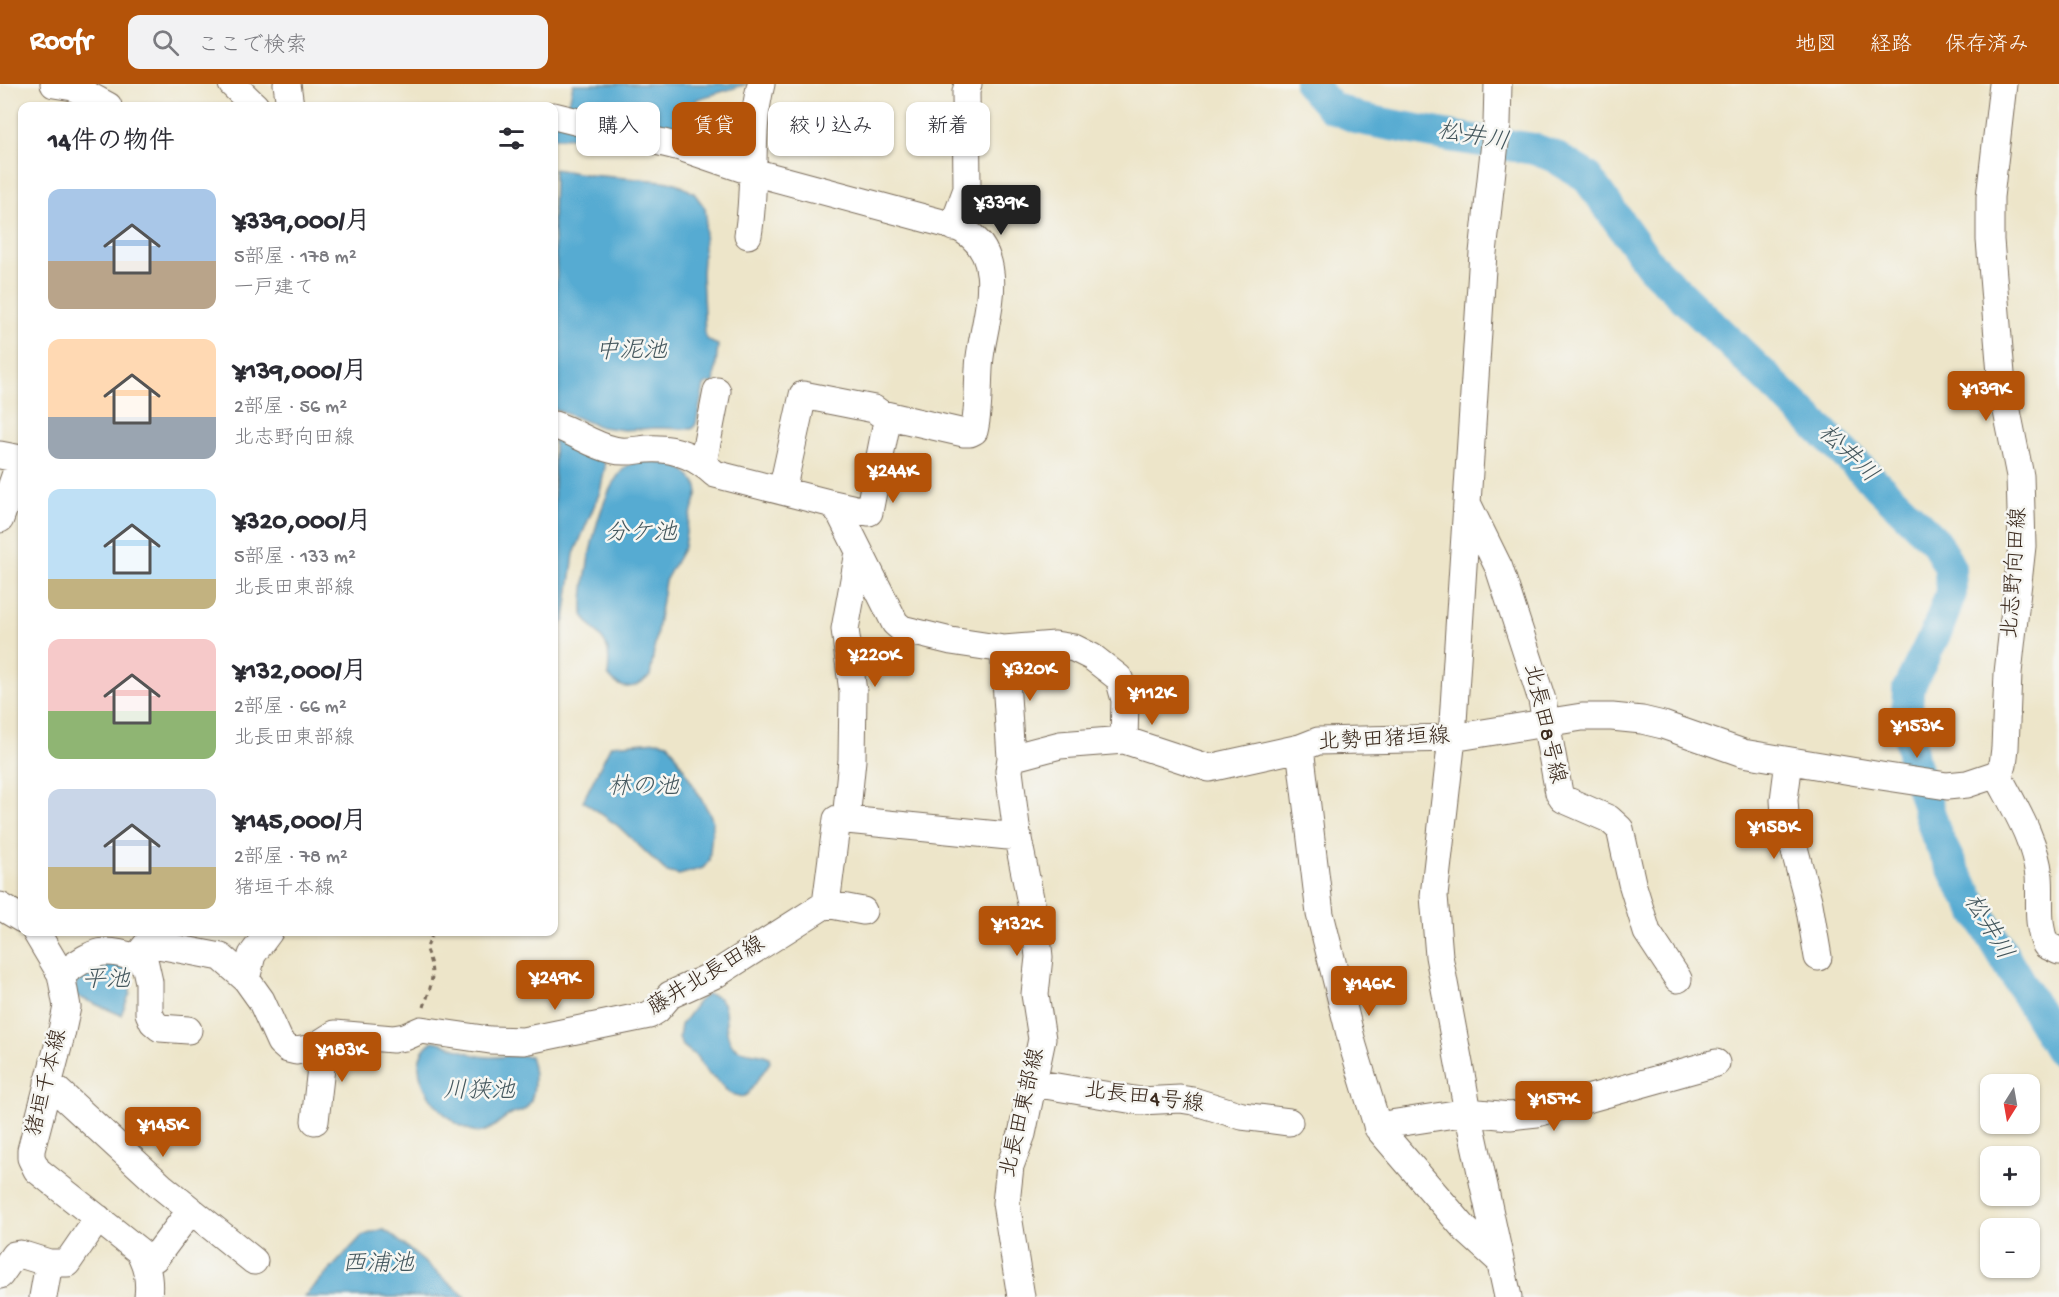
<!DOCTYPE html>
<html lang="ja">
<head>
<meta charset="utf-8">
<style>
  body { margin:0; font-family:"Gochi Hand","Klee One",sans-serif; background:#f2f2f3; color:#2b2b33; height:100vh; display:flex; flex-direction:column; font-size:22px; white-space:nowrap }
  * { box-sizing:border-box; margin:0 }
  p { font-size:20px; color:#7c7c81 }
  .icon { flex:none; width:33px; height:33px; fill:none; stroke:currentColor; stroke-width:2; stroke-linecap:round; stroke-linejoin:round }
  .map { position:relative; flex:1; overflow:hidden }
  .side { position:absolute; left:18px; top:18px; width:540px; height:834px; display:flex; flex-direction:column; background:#fff; border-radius:12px; box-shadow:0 2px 4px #0004 }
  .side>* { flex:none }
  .guide { position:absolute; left:576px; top:18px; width:570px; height:54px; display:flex; gap:12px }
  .needle { width:39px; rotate:191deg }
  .tools { position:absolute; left:1980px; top:990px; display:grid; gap:12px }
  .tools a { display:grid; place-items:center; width:60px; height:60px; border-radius:12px; background:#fff; box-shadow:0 2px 4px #0004; font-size:30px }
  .price { position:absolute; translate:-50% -51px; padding:0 14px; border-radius:6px; background:#b45309; color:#fff; font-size:20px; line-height:39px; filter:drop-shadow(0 2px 3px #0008) }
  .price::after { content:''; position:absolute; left:50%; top:36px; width:18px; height:14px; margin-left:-9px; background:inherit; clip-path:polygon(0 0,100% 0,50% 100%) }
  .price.active { background:#222; color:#fff }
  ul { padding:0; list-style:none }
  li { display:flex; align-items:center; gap:18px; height:150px; padding:0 30px }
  li span { display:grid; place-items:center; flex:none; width:168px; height:120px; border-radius:12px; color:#555 }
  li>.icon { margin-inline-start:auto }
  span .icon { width:72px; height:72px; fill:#fffc; stroke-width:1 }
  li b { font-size:26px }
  h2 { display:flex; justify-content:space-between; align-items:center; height:72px; padding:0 30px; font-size:26px }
  .pill { padding:0 21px; border-radius:12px; background:#fff; box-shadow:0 2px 4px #0004; font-size:21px; line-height:54px }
  .pill.active { background:#b45309; color:#fff }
  header { display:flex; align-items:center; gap:36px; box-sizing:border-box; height:84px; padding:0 30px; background:#b45309; color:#fff }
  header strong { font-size:28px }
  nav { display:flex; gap:33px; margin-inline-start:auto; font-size:21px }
  .search { width:420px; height:54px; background:#f2f2f3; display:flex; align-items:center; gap:15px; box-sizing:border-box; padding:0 21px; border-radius:12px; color:#7c7c81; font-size:22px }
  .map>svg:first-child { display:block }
</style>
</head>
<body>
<header>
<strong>Roofr</strong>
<div class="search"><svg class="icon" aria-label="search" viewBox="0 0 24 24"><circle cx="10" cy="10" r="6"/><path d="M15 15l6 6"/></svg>ここで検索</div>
<nav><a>地図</a><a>経路</a><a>保存済み</a></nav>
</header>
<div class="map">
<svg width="2059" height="1213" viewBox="0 0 2059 1213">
  <rect width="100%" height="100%" fill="#f6f6f2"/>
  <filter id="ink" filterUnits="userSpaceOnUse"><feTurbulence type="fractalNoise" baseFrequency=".0167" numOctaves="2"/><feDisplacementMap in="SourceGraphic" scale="12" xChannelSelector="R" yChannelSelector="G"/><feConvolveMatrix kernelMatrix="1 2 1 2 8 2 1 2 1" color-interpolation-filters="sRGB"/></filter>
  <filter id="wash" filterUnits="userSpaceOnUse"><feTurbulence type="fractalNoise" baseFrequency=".008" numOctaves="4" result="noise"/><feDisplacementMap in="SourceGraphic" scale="24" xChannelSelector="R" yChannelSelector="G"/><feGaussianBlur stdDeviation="1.35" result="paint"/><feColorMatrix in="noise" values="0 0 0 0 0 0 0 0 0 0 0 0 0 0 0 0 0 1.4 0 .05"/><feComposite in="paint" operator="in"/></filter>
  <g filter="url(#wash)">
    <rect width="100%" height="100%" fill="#ede5c9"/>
    <path fill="#56abd2" stroke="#486a78" stroke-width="1.5" d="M573 0H748L697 15 674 65 598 53 554 54V28L570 15Z
      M554 85 590 91 663 97 676 99 694 109 705 124 706 132 702 189 705 250 706 254 713 259 718 261 714 299H708L704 302 696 340 692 345 656 344 624 346 601 343 554 325V212C559 189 555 178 554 156 552 133 554 109 554 85Z
      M554 352 603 374 605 383 600 408 574 470 565 536 554 550Z
      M649 376 673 381 684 386 696 399 698 408 687 443 684 463 665 497 650 592C634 606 621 608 608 591 612 551 601 560 583 531 581 496 599 404 627 382 633 378 642 377 649 376Z
      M657 657 668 659 673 666 710 730 713 738 709 777 703 784 679 791 667 788 618 742 583 717 611 661Z
      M91 876 130 879V909L121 931 74 911 77 892Z
      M707 910C736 914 719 940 731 959 738 971 758 966 769 973L770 978 748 1010 742 1013 729 1009 715 994 708 990 697 973 682 961 679 953 681 941 698 918Z
      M433 957C454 960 467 972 487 973 502 974 515 970 530 972 535 986 538 1018 522 1027 518 1029 513 1029 509 1031 500 1036 492 1047 482 1048 448 1049 393 983 433 957Z
      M382 1145 392 1151 466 1213H304L362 1152Z"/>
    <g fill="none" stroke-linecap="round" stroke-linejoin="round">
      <path stroke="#56abd2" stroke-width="32" d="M1310 0 1331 23 1360 35 1455 53 1534 65 1553 72 1586 92 1651 182 1936 458 1950 484 1951 509 1938 544 1908 605 1907 631 1913 676 1937 753 1956 791 2059 965"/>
    </g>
  </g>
  <g filter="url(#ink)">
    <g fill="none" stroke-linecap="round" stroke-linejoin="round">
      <g stroke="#796b5a" stroke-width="29">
        <path id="minor" d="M54 0 73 3 108 22
          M232 0 255 22
          M287 0 290 22
          M1498 0 1497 40 1483 169 1452 654 1434 812 1439 872 1468 1028 1508 1213
          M554 32 680 63 753 88 946 140C951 142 958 143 963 146 1009 173 985 232 980 273 977 297 980 323 974 347L970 349H964L881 330 874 325 803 311 782 407
          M953 143 967 105 966 8 968 0
          M748 151C757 101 748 50 761 0
          M554 341C574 347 593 362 614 366 625 369 636 366 647 365 673 363 696 372 715 390L833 420 840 429 895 539 902 545 951 557 1004 565 1055 561 1074 564 1092 573 1119 594 1125 616 1124 656 1209 684 1300 664 1318 657 1452 654 1582 633H1612L1642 636 1663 641 1743 669 1881 692 1947 702 1967 700 1997 690C2014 723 2035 755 2039 792 2041 815 2036 840 2046 861L2059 867
          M0 371 21 375 0 435
          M703 379 717 307
          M833 420 869 428 888 332
          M1468 421 1499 484 1542 616 1559 709 1563 715 1609 735 1620 745 1632 799 1647 848 1678 895
          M1004 565 1011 674
          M1300 664 1320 830 1353 962 1378 1044 1465 1145 1499 1176
          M1789 677 1784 716 1785 730 1809 820 1818 873
          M1997 690 2003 681 2005 664 2008 589 2022 462 2020 392 2002 302 1990 156V113L2003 0
          M846 736 852 676 853 608 845 545 859 468
          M826 820 863 827
          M0 822 22 835
          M36 848 61 890 67 923 61 951 31 1066V1074L37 1086 139 1167C147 1181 150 1197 148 1213
          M136 874 145 880 149 898V929L153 938 160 944 188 946
          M61 890C93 870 98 861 136 874L148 859 221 873 246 895 261 916 280 958 288 965 296 967 313 964 335 950 393 955 405 953 421 946 490 956 523 957 649 931 657 926 670 911 716 890 826 820 837 735 1018 753
          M246 895 252 871 269 848
          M48 998 161 1102 254 1177
          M1033 999 1140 1017 1180 1015 1193 1017 1242 1032 1289 1038
          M315 1037 324 957
          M1377 1042 1468 1028 1510 1032 1537 1029 1716 979
          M155 1174 191 1126
          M0 1191 14 1171 20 1170 49 1179H67L98 1134
          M43 1213 49 1179
          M1021 1213 1006 1119 1010 1082 1022 1050 1042 955 1035 910 1039 873 1036 844 1017 750 1009 687 1011 674 1060 661 1124 656"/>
      </g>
      <path stroke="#796b5a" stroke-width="3" stroke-dasharray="4.5 4.5" stroke-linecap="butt" d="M424 923C432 899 436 890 426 866L433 848"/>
      <use href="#minor" stroke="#fff" stroke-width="27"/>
    </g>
  </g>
  <g text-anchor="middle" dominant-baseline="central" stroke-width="5" stroke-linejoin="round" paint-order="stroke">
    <g font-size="22" fill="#3b2a1e" stroke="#f6f6f2">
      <text transform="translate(2016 489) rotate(-86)">北志野向田線</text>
      <text transform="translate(1543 640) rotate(77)">北長田8号線</text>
      <text transform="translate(1384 657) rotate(-3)">北勢田猪垣線</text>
      <text transform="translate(707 893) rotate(-31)">藤井北長田線</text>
      <text transform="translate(48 999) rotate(-76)">猪垣千本線</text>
      <text transform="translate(1144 1015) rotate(7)">北長田4号線</text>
      <text transform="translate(1024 1029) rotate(-77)">北長田東部線</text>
    </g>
    <g font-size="24" font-style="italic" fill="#44575d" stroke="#f6f6f2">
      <text transform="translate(1473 54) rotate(10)">松井川</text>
      <text x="631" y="268">中泥池</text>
      <text transform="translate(1847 371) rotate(44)">松井川</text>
      <text x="641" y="450">分ケ池</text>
      <text x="643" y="704">林の池</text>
      <text transform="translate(1987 844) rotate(59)">松井川</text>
      <text x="106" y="897">平池</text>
      <text x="479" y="1008">川狭池</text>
      <text x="378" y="1181">西浦池</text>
    </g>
  </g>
</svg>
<div class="tools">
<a><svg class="needle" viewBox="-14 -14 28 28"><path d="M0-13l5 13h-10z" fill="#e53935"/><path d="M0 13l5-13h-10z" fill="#7c7c81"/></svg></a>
<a>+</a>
<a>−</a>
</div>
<b class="price active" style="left:1001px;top:152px">¥339K</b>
<b class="price" style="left:1986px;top:338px">¥139K</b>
<b class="price" style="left:893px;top:420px">¥244K</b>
<b class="price" style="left:875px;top:604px">¥220K</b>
<b class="price" style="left:1030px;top:618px">¥320K</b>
<b class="price" style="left:1152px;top:642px">¥112K</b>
<b class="price" style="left:1917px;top:675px">¥153K</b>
<b class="price" style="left:1774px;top:776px">¥158K</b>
<b class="price" style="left:1017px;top:873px">¥132K</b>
<b class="price" style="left:555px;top:927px">¥249K</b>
<b class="price" style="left:1369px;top:933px">¥146K</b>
<b class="price" style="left:342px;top:999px">¥183K</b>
<b class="price" style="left:1554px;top:1048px">¥157K</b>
<b class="price" style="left:163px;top:1074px">¥145K</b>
<div class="guide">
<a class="pill">購入</a>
<a class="pill active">賃貸</a>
<a class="pill">絞り込み</a>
<a class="pill">新着</a>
</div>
<section class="side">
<h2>14件の物件<svg class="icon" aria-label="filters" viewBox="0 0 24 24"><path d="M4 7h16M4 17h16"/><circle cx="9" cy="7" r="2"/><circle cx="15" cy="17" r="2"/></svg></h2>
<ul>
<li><span style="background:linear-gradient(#a9c7e8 60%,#b9a48a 0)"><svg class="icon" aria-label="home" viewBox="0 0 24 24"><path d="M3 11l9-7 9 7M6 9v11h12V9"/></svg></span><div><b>¥339,000/月</b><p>5部屋 · 178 m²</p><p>一戸建て</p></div></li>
<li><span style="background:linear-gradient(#ffd9b3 65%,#9aa5b1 0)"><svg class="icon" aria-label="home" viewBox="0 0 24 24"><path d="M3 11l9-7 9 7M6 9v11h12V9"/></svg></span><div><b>¥139,000/月</b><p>2部屋 · 56 m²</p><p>北志野向田線</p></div></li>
<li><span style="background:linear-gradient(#bfe0f5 75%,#c2b280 0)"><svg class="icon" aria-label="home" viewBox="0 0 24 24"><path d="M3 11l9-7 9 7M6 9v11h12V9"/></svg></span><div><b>¥320,000/月</b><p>5部屋 · 133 m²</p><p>北長田東部線</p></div></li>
<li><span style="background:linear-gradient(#f6c9c9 60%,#8fb573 0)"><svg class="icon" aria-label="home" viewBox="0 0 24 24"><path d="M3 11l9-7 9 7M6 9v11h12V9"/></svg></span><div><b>¥132,000/月</b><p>2部屋 · 66 m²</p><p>北長田東部線</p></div></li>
<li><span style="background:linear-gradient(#c9d6e8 65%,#c2b280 0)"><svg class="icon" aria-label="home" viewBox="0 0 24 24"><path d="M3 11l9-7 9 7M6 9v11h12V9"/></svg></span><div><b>¥145,000/月</b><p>2部屋 · 78 m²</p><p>猪垣千本線</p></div></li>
</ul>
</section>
</div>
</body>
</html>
